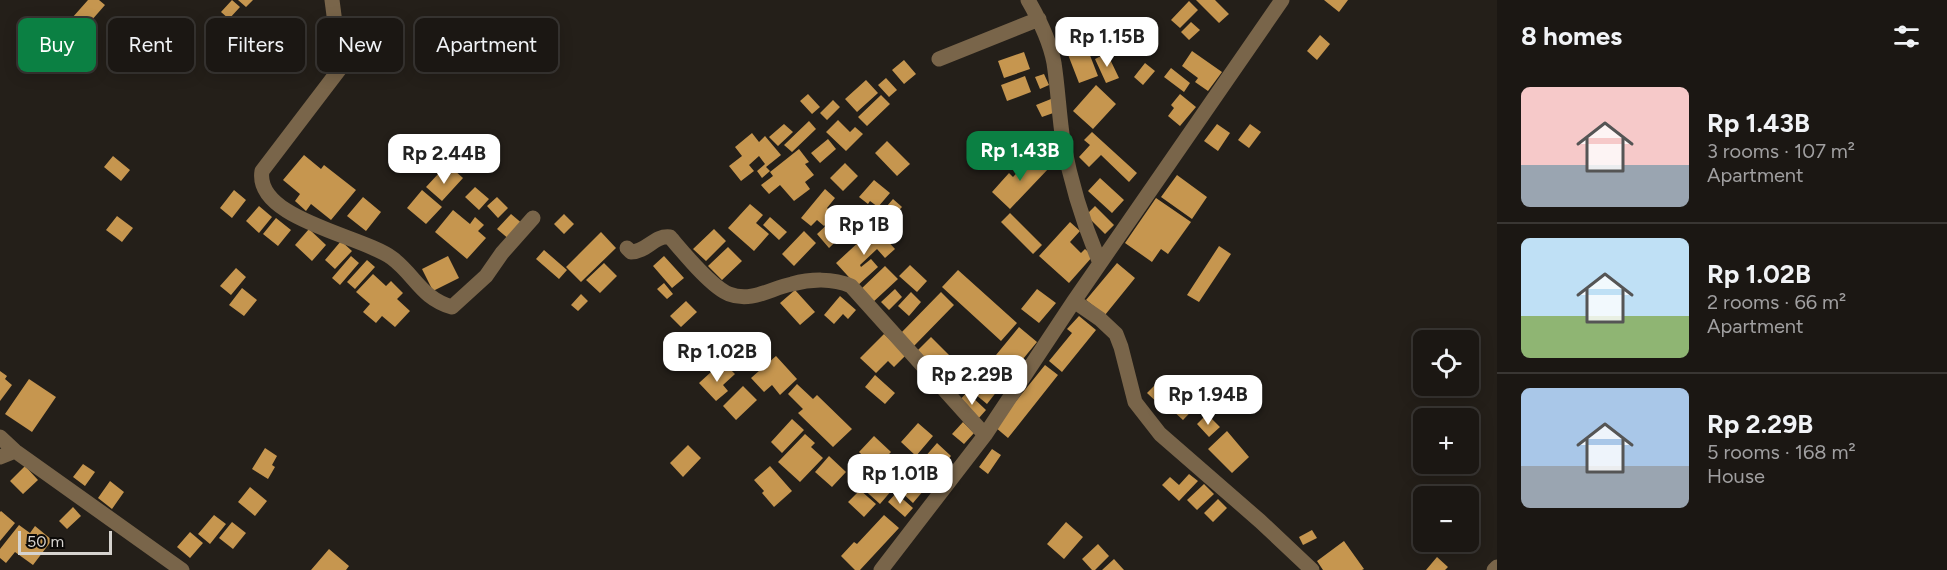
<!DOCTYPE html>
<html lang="en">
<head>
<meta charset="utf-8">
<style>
  body { margin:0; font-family:Figtree,sans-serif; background:#24201c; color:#f1f3f6; height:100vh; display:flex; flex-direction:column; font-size:22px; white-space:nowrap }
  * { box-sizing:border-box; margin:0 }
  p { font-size:20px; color:#a09fa0 }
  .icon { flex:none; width:33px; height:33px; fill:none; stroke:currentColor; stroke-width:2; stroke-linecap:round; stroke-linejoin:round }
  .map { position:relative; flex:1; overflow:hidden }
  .sheet { display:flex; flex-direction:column; background:#1b1713; width:450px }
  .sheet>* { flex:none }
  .guide { position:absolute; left:18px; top:18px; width:570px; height:54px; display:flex; gap:12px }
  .controls { position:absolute; left:1413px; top:330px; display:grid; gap:12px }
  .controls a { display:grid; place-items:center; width:66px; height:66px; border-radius:9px; background:#1b1713; box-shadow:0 3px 15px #0003,0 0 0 2px #393633; font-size:30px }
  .scale { position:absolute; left:18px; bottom:15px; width:94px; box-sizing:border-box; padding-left:6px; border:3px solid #d6d3cf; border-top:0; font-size:16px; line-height:21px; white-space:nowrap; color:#d6d3cf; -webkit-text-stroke:4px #0b0907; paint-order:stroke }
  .price { position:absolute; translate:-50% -51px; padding:0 14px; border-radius:12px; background:#fff; color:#222; font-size:20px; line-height:39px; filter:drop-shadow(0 2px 3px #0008) }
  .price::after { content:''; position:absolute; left:50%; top:36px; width:18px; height:14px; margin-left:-9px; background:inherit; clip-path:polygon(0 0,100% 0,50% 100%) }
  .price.selected { background:#0b8043; color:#fff }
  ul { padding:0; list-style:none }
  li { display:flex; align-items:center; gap:18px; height:150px; padding:0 24px }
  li+li { border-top:2px solid #393633 }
  li span { display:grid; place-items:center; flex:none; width:168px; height:120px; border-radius:9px; color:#555 }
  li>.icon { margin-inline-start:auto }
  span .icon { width:72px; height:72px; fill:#fffc; stroke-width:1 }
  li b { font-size:26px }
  h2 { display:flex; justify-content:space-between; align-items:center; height:72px; padding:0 24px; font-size:26px }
  .tag { padding:0 21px; border-radius:9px; background:#1b1713; box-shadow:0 3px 15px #0003,0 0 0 2px #393633; font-size:21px; line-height:54px }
  .tag.selected { background:#0b8043; color:#fff }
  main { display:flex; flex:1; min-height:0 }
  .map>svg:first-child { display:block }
</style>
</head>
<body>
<main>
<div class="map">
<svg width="1497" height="570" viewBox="0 0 1497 570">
  <rect width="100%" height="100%" fill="#241f19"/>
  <path fill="#c6964f" d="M88 0H99L105 5 84 29 72 18Z
    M232 0 240 7 229 19 221 12Z
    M238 0H253L246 7Z
    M1196 0H1215L1229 14 1219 23Z
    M1324 0H1348L1339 12Z
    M1189 1 1198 10 1180 28 1171 20Z
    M1191 22 1200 30 1189 40 1181 32Z
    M148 33 160 44 151 53 140 43Z
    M1320 35 1330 44 1317 60 1307 51Z
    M1086 45 1098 76 1079 83 1067 52Z
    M1192 51 1222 72 1208 91 1195 82 1198 78 1182 66Z
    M1024 52 1030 69 1004 78 998 61Z
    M1107 53 1119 78 1106 83 1095 59Z
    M904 60 916 74 904 84 892 70Z
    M1145 63 1155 71 1143 85 1134 77Z
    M1171 68 1190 83 1184 92 1164 77Z
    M1044 74 1049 85 1040 89 1035 77Z
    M1025 76 1031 92 1007 101 1001 85Z
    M886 78 897 90 889 97 878 85Z
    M866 80 878 93 857 112 845 99Z
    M1096 85 1116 104 1093 129 1073 111Z
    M808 94 820 107 812 114 800 101Z
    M1180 94 1196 107 1180 126 1168 116 1174 108 1171 105Z
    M881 95 890 104 867 126 858 117Z
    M1051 99 1056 112 1042 117 1036 105Z
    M833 100 840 107 827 120 820 113Z
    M838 120 850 132 855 127 863 134 846 151 826 132Z
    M809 121 816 129 792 152 784 145Z
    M784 124 793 132 778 146 769 137Z
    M1217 124 1230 133 1218 151 1204 141Z
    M1250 124 1261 132 1249 148 1238 140Z
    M1092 132 1137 173 1129 182 1101 155 1089 167 1079 157 1090 145 1084 140Z
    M752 133 759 142 765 136 781 155 766 167 770 171 762 178 757 171 765 164 759 156 749 165 754 171 741 181 729 166 742 156 735 147Z
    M828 139 836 149 820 163 811 153Z
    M887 141 910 164 897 176 875 153Z
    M799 149 809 162 805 164 814 175 805 182 810 189 794 201 780 185 769 194 761 185 773 176 770 172Z
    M304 155 321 169 324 165 356 190 331 220 311 204 306 211 295 201 300 194 283 180Z
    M1034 155 1049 168 1010 209 992 192 1009 173 1013 177Z
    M113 156 130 170 121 181 104 167Z
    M845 163 858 176 843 191 830 178Z
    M454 170 463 178 442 201 426 187 439 173 446 179Z
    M1177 175 1207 197 1192 219 1161 197Z
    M1100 178 1124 200 1112 213 1088 191Z
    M874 180 890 193 878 207 870 201 868 204 859 197Z
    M475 187 489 199 479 210 465 197Z
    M825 189 835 198 827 208 834 215 824 226 817 220 811 226 801 218Z
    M234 190 246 200 232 218 220 208Z
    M422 190 442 207 426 224 407 208Z
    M363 197 381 212 366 231 347 216Z
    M497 197 508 208 498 218 487 206Z
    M1156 198 1191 222 1168 254 1161 249 1152 262 1125 243Z
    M893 199 902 207 890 220 881 213Z
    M750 204 763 215 756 223 769 234 754 251 728 228Z
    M259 206 272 217 259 233 246 221Z
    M1095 206 1114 225 1105 234 1086 215Z
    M453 210 470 224 475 217 484 225 478 231 486 238 467 259 435 232Z
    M1010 213 1042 245 1033 254 1001 222Z
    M511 214 524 225 510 240 497 229Z
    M564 214 574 224 564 234 554 224Z
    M117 216 133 228 122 242 106 230Z
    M770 217 787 232 779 240 763 225Z
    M276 218 291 230 278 246 263 234Z
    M840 218 850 228 829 248 817 234 831 221 833 224Z
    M1070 222 1080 231 1070 242 1081 253 1085 249 1093 256 1069 283 1039 256Z
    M875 227 895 249 885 258 877 249 860 265 861 267 871 259 878 267 857 286 836 263Z
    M309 229 326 245 312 261 295 245Z
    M714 229 726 241 706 261 693 249Z
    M804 231 816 243 794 266 782 254Z
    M601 232 616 248 581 282 566 267Z
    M341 241 352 251 335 269 325 260Z
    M1219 246 1231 254 1199 302 1187 295Z
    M728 247 742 261 722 280 708 266Z
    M544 250 567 270 559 279 536 259Z
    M351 256 359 263 340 285 332 278Z
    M448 256 459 278 433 291 422 269Z
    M664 256 684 278 672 288 653 266Z
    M367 260 375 267 355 289 347 282Z
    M604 263 617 276 600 293 586 280Z
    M1117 263 1135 278 1105 315 1086 300Z
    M910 265 927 281 917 292 899 276Z
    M885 266 898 279 872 303 860 290Z
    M236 268 246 277 231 295 220 286Z
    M958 270 1017 323 1001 341 942 287Z
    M373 274 386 286 391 281 403 293 397 299 410 311 395 327 382 316 376 323 363 312 370 304 356 292Z
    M664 283 673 294 667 299 657 289Z
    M242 288 257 300 244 316 229 305Z
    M895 289 902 297 889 310 881 302Z
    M1037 289 1056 303 1039 323 1021 309Z
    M795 290 815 312 800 325 780 303Z
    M911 292 921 302 909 316 898 306Z
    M941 292 954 305 912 348 899 335Z
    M581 294 588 301 578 311 571 305Z
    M840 296 856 310 848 319 843 314 834 324 824 315Z
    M686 301 697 312 681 327 670 316Z
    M1079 316 1096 330 1062 372 1049 361 1072 333 1067 329Z
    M1019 327 1037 342 1014 370 996 355Z
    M884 334 906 355 894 367 888 361 876 373 860 358Z
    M931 337 967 373 950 389 915 353Z
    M776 356 797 379 780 395 772 385 764 392 751 378Z
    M986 360 1008 377 987 404 969 389 977 379 973 376Z
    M726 365 735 374 723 385 728 391 716 401 699 383 711 372 714 376Z
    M1045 365 1058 375 1008 438 995 427Z
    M0 371 7 376 5 379 12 385 0 401Z
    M875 375 895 393 885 404 865 387Z
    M1163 377 1176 389 1161 406 1147 393Z
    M29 379 56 397 32 432 5 414Z
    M797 384 813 399 817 395 852 429 833 447 798 413 803 409 788 394Z
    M743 386 757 400 736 420 723 406Z
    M1197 389 1205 397 1183 420 1171 409 1186 393 1189 396Z
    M967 392 986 410 978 419 959 401Z
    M1207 414 1220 427 1209 437 1197 424Z
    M792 419 804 430 782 453 771 442Z
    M963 422 974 433 964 444 952 434Z
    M918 423 933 436 916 456 901 442Z
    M1227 431 1249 457 1232 473 1208 449Z
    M805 434 815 443 811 447 823 458 800 482 778 462Z
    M874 436 891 452 876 468 859 452Z
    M937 443 951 456 938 471 924 458Z
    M688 445 701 458 683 477 670 463Z
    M265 448 277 456 272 465 275 467 268 479 252 469Z
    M992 449 1001 455 988 474 979 467Z
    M858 455 865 462 855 474 848 467Z
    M829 456 846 472 832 487 815 472Z
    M890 462 902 473 889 488 892 490 880 504 860 486 872 472 877 476Z
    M83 464 95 472 85 486 73 477Z
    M25 466 38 480 23 494 10 481Z
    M770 466 792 491 774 507 762 493 764 491 754 480Z
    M915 471 929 484 913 503 898 489Z
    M1189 474 1198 481 1179 501 1162 485 1170 477 1179 485Z
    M110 481 124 492 112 509 98 498Z
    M1204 484 1214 494 1197 510 1187 500Z
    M250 487 267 501 255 516 238 502Z
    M860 490 876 504 864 517 848 502Z
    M896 493 913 508 905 517 888 502Z
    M1218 499 1227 508 1213 522 1204 513Z
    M73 507 81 516 67 529 59 521Z
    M1 511 15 523 0 541V512Z
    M214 515 226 524 210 544 198 534Z
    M884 515 899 528 860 570H855L841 556 854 542 857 544Z
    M232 522 246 533 233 549 219 538Z
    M1066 522 1083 537 1064 559 1047 544Z
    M19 525 30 533 35 526 52 540 33 565 15 552 6 563 0 558V549Z
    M1312 530 1317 538 1303 545 1299 537Z
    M190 532 203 543 190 558 177 547Z
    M1344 541 1364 569 1362 570H1323L1317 561Z
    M1098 544 1109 556 1095 570H1092L1082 559Z
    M329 549 349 566 346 570H311Z
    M1437 557 1448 567 1445 570H1426Z
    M1114 559 1124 570H1102Z"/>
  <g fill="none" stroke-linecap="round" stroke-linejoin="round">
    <path stroke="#79654a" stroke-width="15" d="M332 0 335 23 344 52 342 66 262 171C254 219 363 236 392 258 415 275 421 298 452 307L486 276 502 253 533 218
      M1028 0C1039 19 1050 41 1054 63 1058 89 1059 115 1063 141 1071 184 1083 223 1100 263
      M939 59 1039 19
      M627 248 631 252C647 252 654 235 670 237 683 252 711 287 729 294 752 303 771 288 792 284 810 279 833 278 851 286L985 435
      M1074 301 1100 319 1116 334 1121 347 1135 402 1160 434 1260 521 1312 570
      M0 437 15 451 182 570
      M0 457 15 451
      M881 570 985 435 1074 301 1282 0
      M1494 570 1497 567"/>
  </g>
</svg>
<div class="controls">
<a><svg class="icon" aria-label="locate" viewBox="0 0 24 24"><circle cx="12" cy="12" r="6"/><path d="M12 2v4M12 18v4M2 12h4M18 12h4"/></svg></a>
<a>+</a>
<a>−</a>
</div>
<div class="scale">50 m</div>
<b class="price" style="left:1107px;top:68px">Rp 1.15B</b>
<b class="price selected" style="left:1020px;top:182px">Rp 1.43B</b>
<b class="price" style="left:444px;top:185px">Rp 2.44B</b>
<b class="price" style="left:864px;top:256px">Rp 1B</b>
<b class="price" style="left:717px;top:383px">Rp 1.02B</b>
<b class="price" style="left:972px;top:406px">Rp 2.29B</b>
<b class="price" style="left:1208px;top:426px">Rp 1.94B</b>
<b class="price" style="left:900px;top:505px">Rp 1.01B</b>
<div class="guide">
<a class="tag selected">Buy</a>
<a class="tag">Rent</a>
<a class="tag">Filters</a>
<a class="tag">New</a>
<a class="tag">Apartment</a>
</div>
</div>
<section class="sheet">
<h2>8 homes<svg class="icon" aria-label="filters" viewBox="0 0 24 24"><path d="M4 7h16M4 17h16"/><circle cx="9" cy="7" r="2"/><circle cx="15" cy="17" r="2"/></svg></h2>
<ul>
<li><span style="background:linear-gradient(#f6c9c9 65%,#9aa5b1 0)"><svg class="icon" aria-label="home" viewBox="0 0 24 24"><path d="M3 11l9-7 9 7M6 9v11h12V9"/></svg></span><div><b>Rp 1.43B</b><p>3 rooms · 107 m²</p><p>Apartment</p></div></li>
<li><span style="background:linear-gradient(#bfe0f5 65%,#8fb573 0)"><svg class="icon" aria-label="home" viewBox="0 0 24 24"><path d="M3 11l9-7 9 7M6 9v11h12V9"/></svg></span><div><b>Rp 1.02B</b><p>2 rooms · 66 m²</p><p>Apartment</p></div></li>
<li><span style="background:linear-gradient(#a9c7e8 65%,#9aa5b1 0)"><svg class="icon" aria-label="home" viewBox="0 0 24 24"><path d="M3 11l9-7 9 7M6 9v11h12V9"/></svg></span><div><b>Rp 2.29B</b><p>5 rooms · 168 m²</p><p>House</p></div></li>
</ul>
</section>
</main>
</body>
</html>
